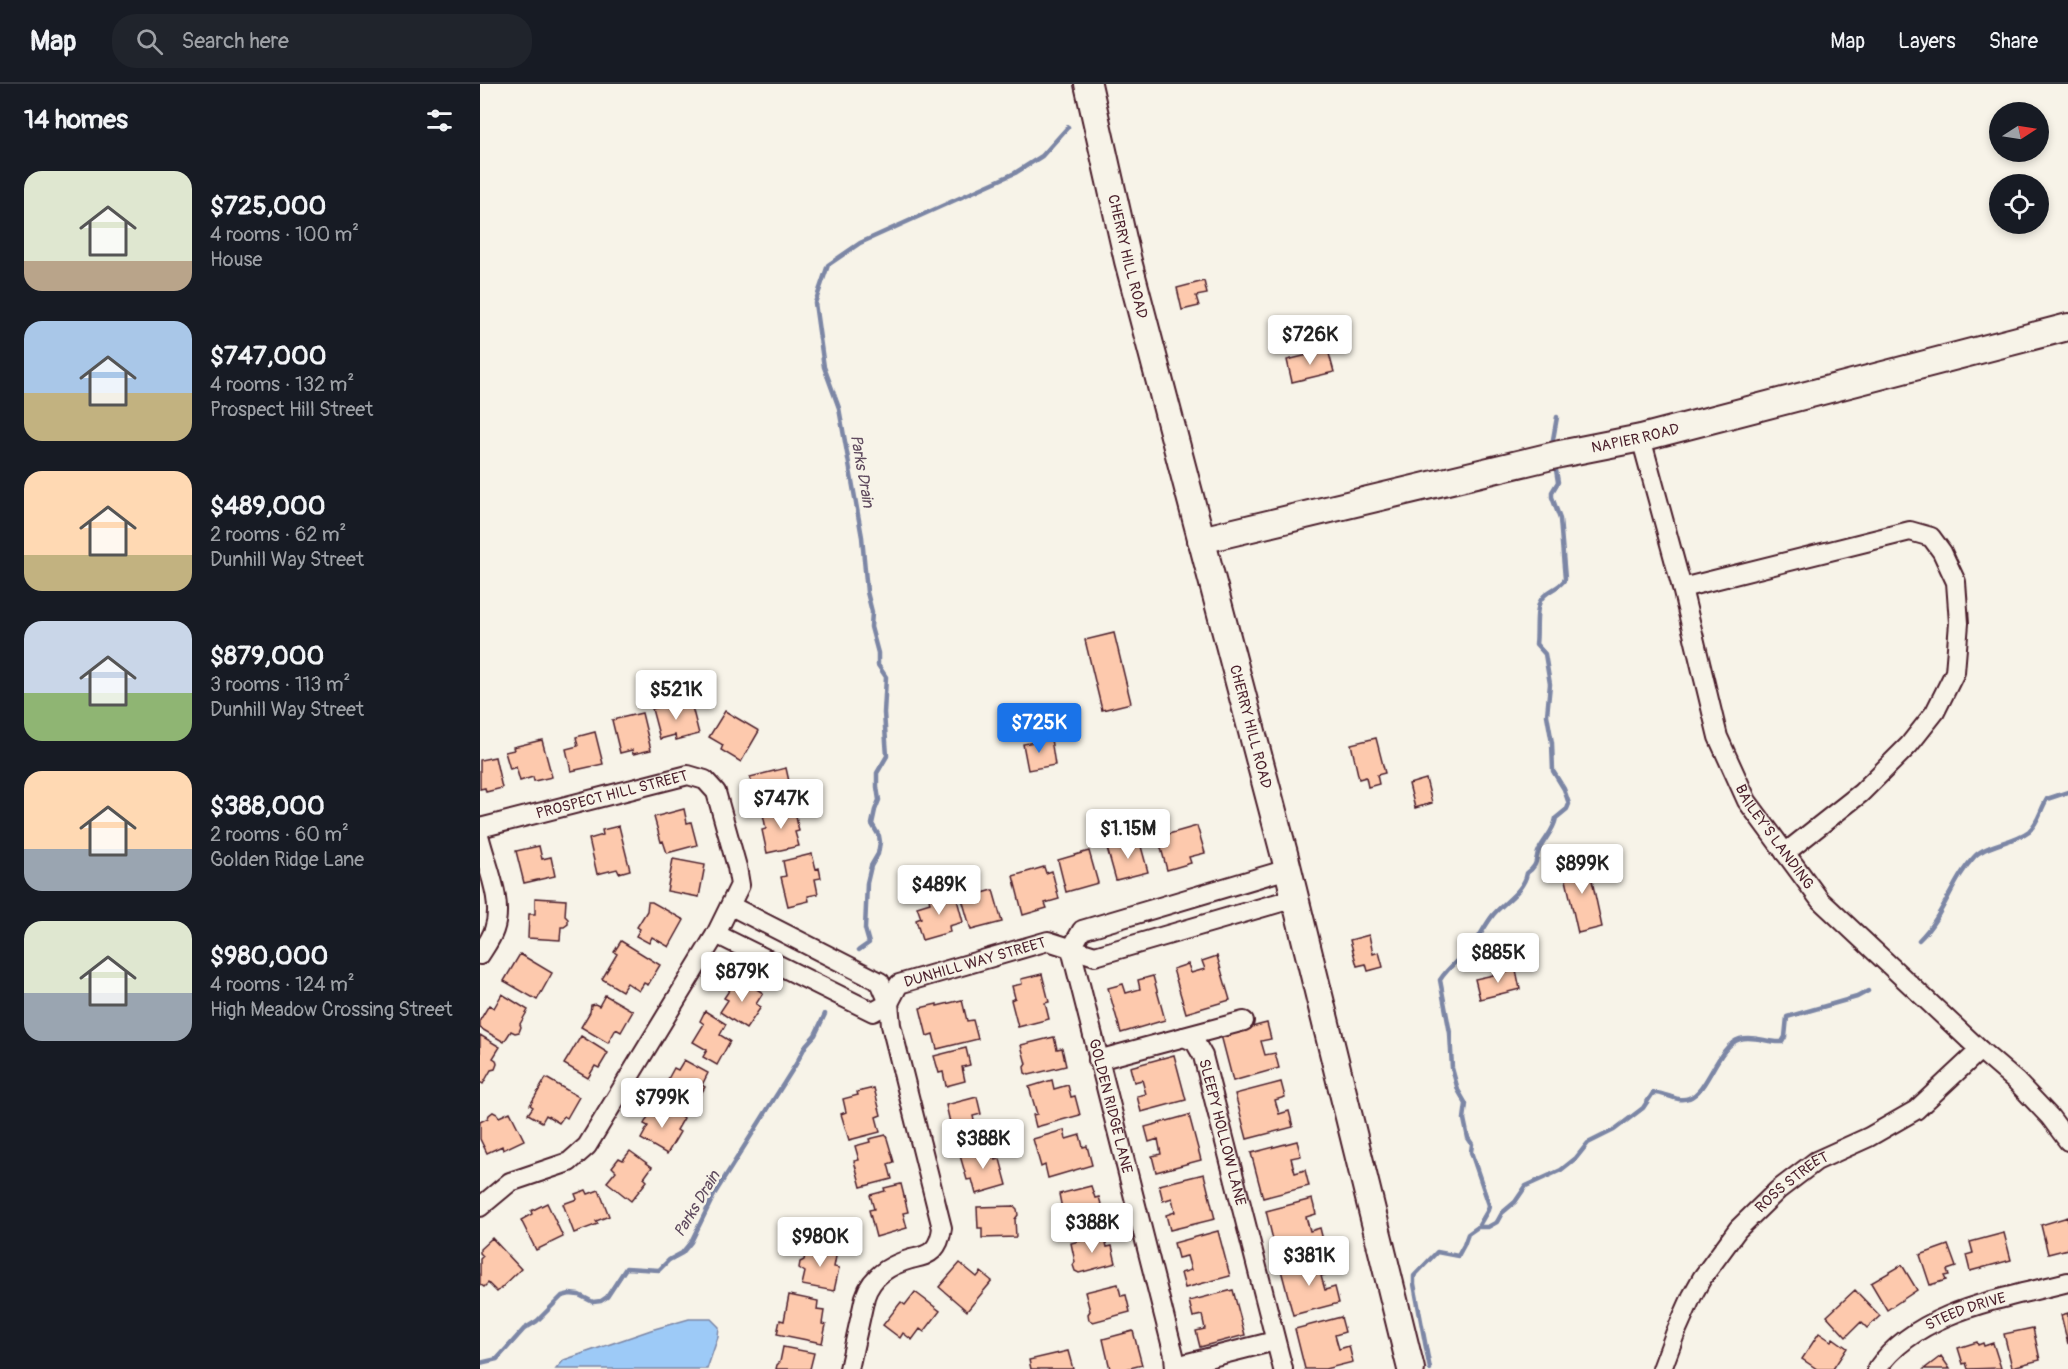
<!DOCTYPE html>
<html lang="en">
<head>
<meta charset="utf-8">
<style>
  body { margin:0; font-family:Pangolin,sans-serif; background:#20242c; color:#f1f3f6; height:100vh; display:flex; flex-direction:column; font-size:22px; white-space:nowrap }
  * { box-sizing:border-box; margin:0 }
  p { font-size:20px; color:#9ea1a6 }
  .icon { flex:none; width:33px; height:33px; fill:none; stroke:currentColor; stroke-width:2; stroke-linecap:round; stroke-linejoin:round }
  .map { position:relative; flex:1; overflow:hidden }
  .panel { display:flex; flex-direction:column; background:#171b24; width:480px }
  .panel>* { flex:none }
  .needle { width:39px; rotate:78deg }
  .tools { position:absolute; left:1509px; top:18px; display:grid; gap:12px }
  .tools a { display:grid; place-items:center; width:60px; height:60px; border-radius:50%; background:#171b24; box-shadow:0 3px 9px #0003; font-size:30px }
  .price { position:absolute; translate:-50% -51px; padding:0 14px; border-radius:6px; background:#fff; color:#222; font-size:20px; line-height:39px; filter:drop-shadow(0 2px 3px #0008) }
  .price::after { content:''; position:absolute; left:50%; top:36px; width:18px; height:14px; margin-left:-9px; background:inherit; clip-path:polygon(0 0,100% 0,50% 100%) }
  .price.selected { background:#1a73e8; color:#fff }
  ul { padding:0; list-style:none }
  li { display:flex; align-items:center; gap:18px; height:150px; padding:0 24px }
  li span { display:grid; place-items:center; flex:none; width:168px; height:120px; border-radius:18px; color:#555 }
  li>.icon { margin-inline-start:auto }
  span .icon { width:72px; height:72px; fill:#fffc; stroke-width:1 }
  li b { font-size:26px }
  h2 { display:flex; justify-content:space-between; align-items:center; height:72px; padding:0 24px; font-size:26px }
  header { display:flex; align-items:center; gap:36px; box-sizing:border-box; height:84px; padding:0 30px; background:#171b24; border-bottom:2px solid #363941 }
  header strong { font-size:28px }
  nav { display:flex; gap:33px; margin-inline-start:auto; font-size:21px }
  .search { width:420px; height:54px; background:#20242c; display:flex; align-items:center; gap:15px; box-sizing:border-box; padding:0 21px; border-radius:24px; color:#9ea1a6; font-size:22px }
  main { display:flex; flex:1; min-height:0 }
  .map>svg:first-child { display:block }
</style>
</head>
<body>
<header>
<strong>Map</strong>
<div class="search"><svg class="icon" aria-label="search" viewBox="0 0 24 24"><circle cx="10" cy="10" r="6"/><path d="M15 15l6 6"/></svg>Search here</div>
<nav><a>Map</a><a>Layers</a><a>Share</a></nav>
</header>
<main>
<section class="panel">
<h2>14 homes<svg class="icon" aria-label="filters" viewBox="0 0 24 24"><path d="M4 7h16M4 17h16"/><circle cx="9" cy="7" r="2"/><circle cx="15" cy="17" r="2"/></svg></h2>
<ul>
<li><span style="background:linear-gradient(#dfe7d0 75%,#b9a48a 0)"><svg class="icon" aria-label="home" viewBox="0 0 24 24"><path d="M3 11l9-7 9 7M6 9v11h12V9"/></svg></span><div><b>$725,000</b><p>4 rooms · 100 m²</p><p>House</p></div></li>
<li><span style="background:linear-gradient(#a9c7e8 60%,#c2b280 0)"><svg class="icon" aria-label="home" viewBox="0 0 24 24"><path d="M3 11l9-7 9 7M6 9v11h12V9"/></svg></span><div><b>$747,000</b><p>4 rooms · 132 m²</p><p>Prospect Hill Street</p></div></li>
<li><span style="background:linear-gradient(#ffd9b3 70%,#c2b280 0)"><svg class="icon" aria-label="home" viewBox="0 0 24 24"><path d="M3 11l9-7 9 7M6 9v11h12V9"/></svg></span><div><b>$489,000</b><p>2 rooms · 62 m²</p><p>Dunhill Way Street</p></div></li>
<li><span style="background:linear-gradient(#c9d6e8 60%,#8fb573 0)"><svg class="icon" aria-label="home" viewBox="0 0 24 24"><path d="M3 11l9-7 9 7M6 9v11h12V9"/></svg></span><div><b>$879,000</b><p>3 rooms · 113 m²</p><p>Dunhill Way Street</p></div></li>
<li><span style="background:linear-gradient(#ffd9b3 65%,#9aa5b1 0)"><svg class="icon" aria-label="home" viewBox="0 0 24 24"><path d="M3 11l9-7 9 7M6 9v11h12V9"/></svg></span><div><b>$388,000</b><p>2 rooms · 60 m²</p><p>Golden Ridge Lane</p></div></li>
<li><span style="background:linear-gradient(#dfe7d0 60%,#9aa5b1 0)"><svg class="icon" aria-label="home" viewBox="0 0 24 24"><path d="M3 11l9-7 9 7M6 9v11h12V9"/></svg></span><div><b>$980,000</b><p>4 rooms · 124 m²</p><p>High Meadow Crossing Street</p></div></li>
</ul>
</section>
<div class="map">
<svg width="1588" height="1285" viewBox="0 0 1588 1285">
  <rect width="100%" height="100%" fill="#f7f3e8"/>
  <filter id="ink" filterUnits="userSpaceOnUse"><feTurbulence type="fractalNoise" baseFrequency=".0167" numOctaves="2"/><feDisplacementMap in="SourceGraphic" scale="12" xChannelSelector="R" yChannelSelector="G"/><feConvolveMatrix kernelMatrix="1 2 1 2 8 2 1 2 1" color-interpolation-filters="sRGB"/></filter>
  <g filter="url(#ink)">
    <path fill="#9dcaf7" stroke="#7c86a5" stroke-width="1.5" d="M209 1235H231L239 1243 238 1253 227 1285H76L84 1276 171 1246Z"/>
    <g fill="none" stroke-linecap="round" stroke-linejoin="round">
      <path stroke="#7c86a5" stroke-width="4.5" d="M1072 361 1077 333
        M1439 856C1464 832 1471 797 1495 772 1505 761 1535 758 1549 747 1559 738 1560 726 1567 715L1588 708
        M379 866 389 859 385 845 387 799 391 782 398 770 400 758 399 752 392 740 395 726 399 716 397 703V689L407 672 404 629 406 593 398 581V569L391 543 392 528 387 508 382 453 359 324 344 283 335 219 348 181 380 159 535 89 562 72 588 43
        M998 1143 1008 1126 1009 1121 991 1068 992 1060 988 1054 984 1035 986 1020 978 1006 972 984 970 949 960 896C969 881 984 872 995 859 1001 850 1006 840 1013 831 1024 818 1044 807 1047 789 1060 780 1054 774 1060 764 1066 753 1074 746 1076 734L1087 725 1089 720 1084 705 1073 687 1072 659 1067 631 1070 600 1065 570 1056 560C1058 547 1054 522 1063 513 1070 505 1080 504 1085 495L1080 435 1072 413V408L1078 398 1075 380
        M0 1279 17 1275 44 1245 57 1237 82 1212 90 1210 99 1211 113 1218 121 1217 127 1213 146 1184 179 1186 189 1176 202 1169 211 1158 235 1109 316 980 326 961 335 951 345 930
        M950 1285 934 1200V1192L957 1168 978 1172 984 1161 988 1150 998 1143H1008L1017 1138 1022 1129 1035 1118 1046 1102 1081 1086 1096 1074 1108 1059 1134 1046 1163 1024 1173 1009C1186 1008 1196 1019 1209 1014 1228 1008 1237 962 1260 955 1274 951 1288 959 1302 958L1305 953 1307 933 1377 913 1388 907"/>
    </g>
    <path fill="#fdc9ad" stroke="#4a1f2b" stroke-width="1.5" d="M724 197 727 210 716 212 719 222 702 226 697 204Z
      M848 266 854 288 812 298 807 276Z
      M634 549 651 619 622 626 605 556Z
      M194 616 198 622 211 619 219 650 196 656 195 651 180 655 172 625 187 621 189 618Z
      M245 627 279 647 261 678 241 666 243 661 229 653Z
      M162 629 171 666 153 670 152 666 140 669 132 636Z
      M115 648 123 680 91 687 86 665 98 662 96 653Z
      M896 654 905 689 897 691 899 700 888 703 886 693 879 695 871 660Z
      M571 655 575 681 548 686 543 660Z
      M62 656 72 693 54 697 53 693 40 697 36 683 30 685 25 668 34 666 33 663Z
      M15 673 22 704 6 708 5 704 0 705V676Z
      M306 684 310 702 314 704 315 710 313 713 277 722 270 693Z
      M946 695 952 719 935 724 929 700Z
      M314 723 319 747 315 748 319 762 287 769 282 746 286 745 283 730Z
      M204 725 207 739 211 738 217 761 187 769 183 757 181 758 174 733Z
      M139 742 150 786 139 789 137 785 117 790 109 755 123 751 122 746Z
      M717 742 725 769 709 773 711 779 687 786 678 753Z
      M659 755 668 788 636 796 627 764Z
      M59 762 62 775 71 773 75 792 44 799 36 767Z
      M609 767 618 799 586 808 578 776Z
      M332 770 336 785 339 784 341 794 335 795 338 810 328 812 329 817 308 822 301 793 306 792 303 777Z
      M1107 773 1122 843 1098 849 1082 778Z
      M193 775 225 781 219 813 187 807Z
      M564 783 566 789 572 787 579 815 565 819 567 824 543 831 533 792Z
      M513 806 522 838 491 846 482 815Z
      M475 808 483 838 469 842 470 848 442 856 436 836 441 834 437 823 450 819 449 816 452 812 456 811 461 817 464 815 463 811Z
      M55 814 86 816 85 832 88 835V840L84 843H81L80 856 48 854 49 830H55Z
      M168 818H172L204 836 189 863 172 853 169 859 156 852 160 845 157 843 167 827Z
      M889 851 893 870 899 868 903 883 888 887 886 880 877 882 870 856Z
      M141 857 180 881 168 901 164 899 159 907 147 899 142 907 122 895 137 870 134 868Z
      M40 870 72 889 57 916 24 897Z
      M737 872 750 916 706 929 693 885 708 880 711 889 725 885 722 877Z
      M1036 886 1040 905 1000 915 995 895Z
      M562 890 569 918 565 919 569 935 538 943 531 916 535 914 532 902 542 900 541 895Z
      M673 892 685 936 641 949 628 904 643 900 646 909 660 905 658 896Z
      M258 893 283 909 276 920 281 923 266 945 240 928 248 916 244 914Z
      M22 910 48 926 40 940 41 943 39 948 35 949 31 947 24 958 0 944V936L9 921 14 924Z
      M125 911 153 927 141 948 136 945 128 959 101 943 110 928 111 921 115 920 119 922Z
      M482 916 487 937 493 936 498 955 457 965 453 950 447 952 440 924 457 920V922Z
      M225 927 246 940 240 951 250 957 237 981 223 973 227 966 213 958 224 940 220 937Z
      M787 939 791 955 781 957 785 971 795 969 799 984 753 997 741 951Z
      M0 951 20 963 13 974 16 976 17 980 15 985 11 986 3 1000 0 998Z
      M101 952 128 969 119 984 115 982 108 994 84 980Z
      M574 953 577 965 582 964 586 982 549 991 545 989 544 983 546 980 541 961Z
      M486 964 490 981 482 983 485 997 466 1002 463 988 459 989 454 972Z
      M694 971 706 1016 661 1028 657 1012 666 1010 662 996 654 998 650 983Z
      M204 976 228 989 222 1001 225 1003 212 1025 186 1010 193 997 188 995 194 984 198 986Z
      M66 994 99 1013 87 1034 84 1032 79 1039 66 1031 62 1038 48 1030 53 1023 50 1021Z
      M572 996 574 1005 588 1001 591 1013 595 1012 600 1031 556 1043 553 1031 557 1030 549 1003Z
      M801 998 805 1013 795 1016 799 1030 809 1027 813 1043 767 1055 755 1010Z
      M394 1004 401 1031 396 1033 400 1048 369 1056 361 1030 366 1028 363 1015 378 1011 377 1008Z
      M497 1013 501 1030 493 1032 496 1046 473 1052 466 1021Z
      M179 1020 204 1034 197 1046 200 1048 187 1070 161 1055 168 1042 164 1040 170 1029 173 1031Z
      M13 1028 17 1030 19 1033 30 1028 44 1056 23 1066 22 1062 7 1069 0 1055V1038L8 1034 9 1031Z
      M709 1031 721 1076 676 1088 672 1072 681 1070 678 1055 669 1058 665 1043Z
      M584 1046 586 1055 600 1051 603 1063 607 1062 612 1081 568 1094 565 1081 561 1083 553 1055Z
      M406 1051 414 1078 408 1080 412 1095 381 1103 374 1077 379 1076 375 1062 390 1058 389 1055Z
      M817 1057 821 1072 811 1074 815 1089 825 1086 829 1102 783 1114 771 1069Z
      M512 1063 515 1076 520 1075 527 1101 496 1110 492 1095 487 1096 479 1068 496 1064 497 1067Z
      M150 1067 172 1083 164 1094 167 1097 151 1117 127 1098 136 1087 132 1083 139 1074 143 1076Z
      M724 1090 735 1135 690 1146 686 1131 695 1128 692 1114 683 1117 679 1101Z
      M421 1100 428 1128 423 1129 427 1144 396 1153 389 1126 394 1125 390 1111 405 1107 404 1104Z
      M611 1102 615 1114 619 1113 624 1131 586 1140 583 1138 581 1132 583 1130 579 1110Z
      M106 1106 108 1110 119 1106 129 1132 116 1137 118 1140 94 1149 83 1120 97 1115 95 1110Z
      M832 1115 836 1130 826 1133 830 1147 840 1144 844 1160 797 1172 786 1127Z
      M67 1119 83 1153 56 1166 41 1136 52 1130 51 1127Z
      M534 1122 537 1125 538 1131 535 1135 536 1153 502 1154V1144H498L497 1123Z
      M1588 1133V1165L1568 1170 1561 1141Z
      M738 1147 750 1192 705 1204 701 1189 711 1186 707 1172 698 1174 694 1159Z
      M1524 1149 1531 1176 1490 1187 1486 1171 1493 1169 1490 1158Z
      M624 1151 627 1163 632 1162 636 1179 599 1189 595 1187 593 1181 595 1178 591 1159Z
      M12 1154 41 1185 17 1208 8 1199 4 1203 0 1200V1175L3 1172 0 1169V1165Z
      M327 1161 357 1167 354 1183 359 1184 354 1207 322 1201 325 1188 319 1184 320 1178 324 1176Z
      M1468 1161 1476 1183 1467 1186 1469 1191 1464 1192 1466 1196 1450 1201 1440 1171Z
      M847 1174 851 1189 841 1192 845 1206 855 1203 859 1219 813 1231 801 1186Z
      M480 1179 497 1193 501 1188 512 1197 487 1227 459 1203Z
      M1422 1181 1437 1206 1407 1226 1391 1199Z
      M638 1200 641 1212 646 1211 650 1228 613 1238 609 1236 608 1230 610 1227 605 1208Z
      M753 1206 765 1251 720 1263 716 1247 725 1245 722 1231 713 1233 709 1217Z
      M1375 1206 1400 1232 1387 1244 1381 1238 1366 1253 1347 1232Z
      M435 1208 460 1227 444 1248 440 1245 432 1256 423 1249 420 1254 403 1241 421 1218 425 1221Z
      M309 1211 338 1217 337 1226 344 1227 342 1240 346 1241 342 1259 297 1250 300 1236 304 1237Z
      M1588 1229V1260L1581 1231Z
      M861 1233 865 1248 855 1251 859 1265 869 1262 873 1278 845 1285H825L815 1245Z
      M1553 1244 1560 1276 1532 1283 1524 1250Z
      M653 1247 662 1281 646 1285H630L623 1255Z
      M1339 1249 1351 1257 1353 1254 1367 1264 1353 1285H1337L1322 1275Z
      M1497 1258 1498 1261 1503 1259 1504 1262 1513 1259 1521 1284 1488 1285 1486 1279 1483 1280 1478 1264Z
      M303 1263 334 1269 330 1285H296L297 1281 300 1278Z
      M588 1267 593 1285H551L549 1276Z
      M1461 1272 1470 1285H1444Z"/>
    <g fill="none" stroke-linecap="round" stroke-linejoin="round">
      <g stroke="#4a1f2b" stroke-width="22">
        <g id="street">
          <path id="s1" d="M1161 354 1202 504 1238 653 1267 717 1340 816 1500 966 1536 997 1570 1033 1588 1057"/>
          <path d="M1202 504 1430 447 1451 453 1462 468 1476 498 1479 539 1475 588 1455 628 1429 661 1381 709 1305 769"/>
          <path id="s2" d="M0 744 208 691 225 696 236 708 257 783 260 801 236 850 107 1062 89 1078 30 1098 0 1123"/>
          <path d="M0 755C7 783 24 818 14 846 11 855 5 863 0 871"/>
          <path d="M251 822 400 898 409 919 411 941 462 1144C461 1152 459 1160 453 1166 447 1172 439 1173 431 1175 410 1181 392 1191 385 1213L369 1285"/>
          <path id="s3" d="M236 850 393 928 409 919 419 900 568 857 615 872 815 814"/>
          <path id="s4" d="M591 865 694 1271 695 1285"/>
          <path d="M591 865 602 846 808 785"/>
          <path d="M704 953 764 937"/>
          <path id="s5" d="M618 976 704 953 715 958 723 972 803 1285"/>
          <path d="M696 1282 795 1257"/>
          <path id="s6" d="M1182 1285 1195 1250 1212 1212 1222 1194 1258 1145 1298 1106 1336 1077 1389 1053 1436 1026 1500 966"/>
          <path id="s7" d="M1397 1285C1438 1226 1523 1215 1588 1198"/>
        </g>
      </g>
      <g stroke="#4a1f2b" stroke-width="30">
        <g id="secondary">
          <path id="s8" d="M608 0 648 177 805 773 931 1285"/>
          <path id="s9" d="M721 456 1080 370 1161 354 1588 243"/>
        </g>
      </g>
      <use href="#street" stroke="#f7f3e8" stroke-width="18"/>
      <use href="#secondary" stroke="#f7f3e8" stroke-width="26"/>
    </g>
  </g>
  <g text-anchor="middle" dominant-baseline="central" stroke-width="5" stroke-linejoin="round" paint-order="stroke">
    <g font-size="15" fill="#4a1f2b" stroke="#f7f3e8">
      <text stroke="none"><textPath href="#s8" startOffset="177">CHERRY HILL ROAD</textPath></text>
      <text stroke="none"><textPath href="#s9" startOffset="446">NAPIER ROAD</textPath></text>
      <text stroke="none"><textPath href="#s8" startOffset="663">CHERRY HILL ROAD</textPath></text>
      <text stroke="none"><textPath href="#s2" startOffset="136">PROSPECT HILL STREET</textPath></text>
      <text stroke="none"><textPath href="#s1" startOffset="424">BAILEY'S LANDING</textPath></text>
      <text stroke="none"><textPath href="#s3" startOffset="294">DUNHILL WAY STREET</textPath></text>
      <text stroke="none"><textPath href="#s4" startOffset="162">GOLDEN RIDGE LANE</textPath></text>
      <text stroke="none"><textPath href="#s5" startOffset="196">SLEEPY HOLLOW LANE</textPath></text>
      <text stroke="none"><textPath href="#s6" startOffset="232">ROSS STREET</textPath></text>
      <text stroke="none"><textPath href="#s7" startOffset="108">STEED DRIVE</textPath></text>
    </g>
    <g font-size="16" font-style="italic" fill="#5f4a5e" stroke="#f7f3e8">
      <text transform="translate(382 387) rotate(80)">Parks Drain</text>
      <text transform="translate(217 1120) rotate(-59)">Parks Drain</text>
    </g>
  </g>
</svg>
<div class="tools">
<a><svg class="needle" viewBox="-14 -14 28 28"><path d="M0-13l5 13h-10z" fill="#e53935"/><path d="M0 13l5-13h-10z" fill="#9ea1a6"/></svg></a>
<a><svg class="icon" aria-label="locate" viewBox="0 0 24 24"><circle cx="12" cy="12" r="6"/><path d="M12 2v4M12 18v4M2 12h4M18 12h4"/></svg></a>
</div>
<b class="price" style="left:830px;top:282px">$726K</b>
<b class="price" style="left:196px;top:637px">$521K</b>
<b class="price selected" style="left:559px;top:670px">$725K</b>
<b class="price" style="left:301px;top:746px">$747K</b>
<b class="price" style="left:648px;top:776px">$1.15M</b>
<b class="price" style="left:1102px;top:811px">$899K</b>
<b class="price" style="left:459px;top:832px">$489K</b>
<b class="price" style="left:1018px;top:900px">$885K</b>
<b class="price" style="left:262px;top:919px">$879K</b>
<b class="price" style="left:182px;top:1045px">$799K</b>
<b class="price" style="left:503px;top:1086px">$388K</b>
<b class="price" style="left:612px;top:1170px">$388K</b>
<b class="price" style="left:340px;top:1184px">$980K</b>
<b class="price" style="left:829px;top:1203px">$381K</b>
</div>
</main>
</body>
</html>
